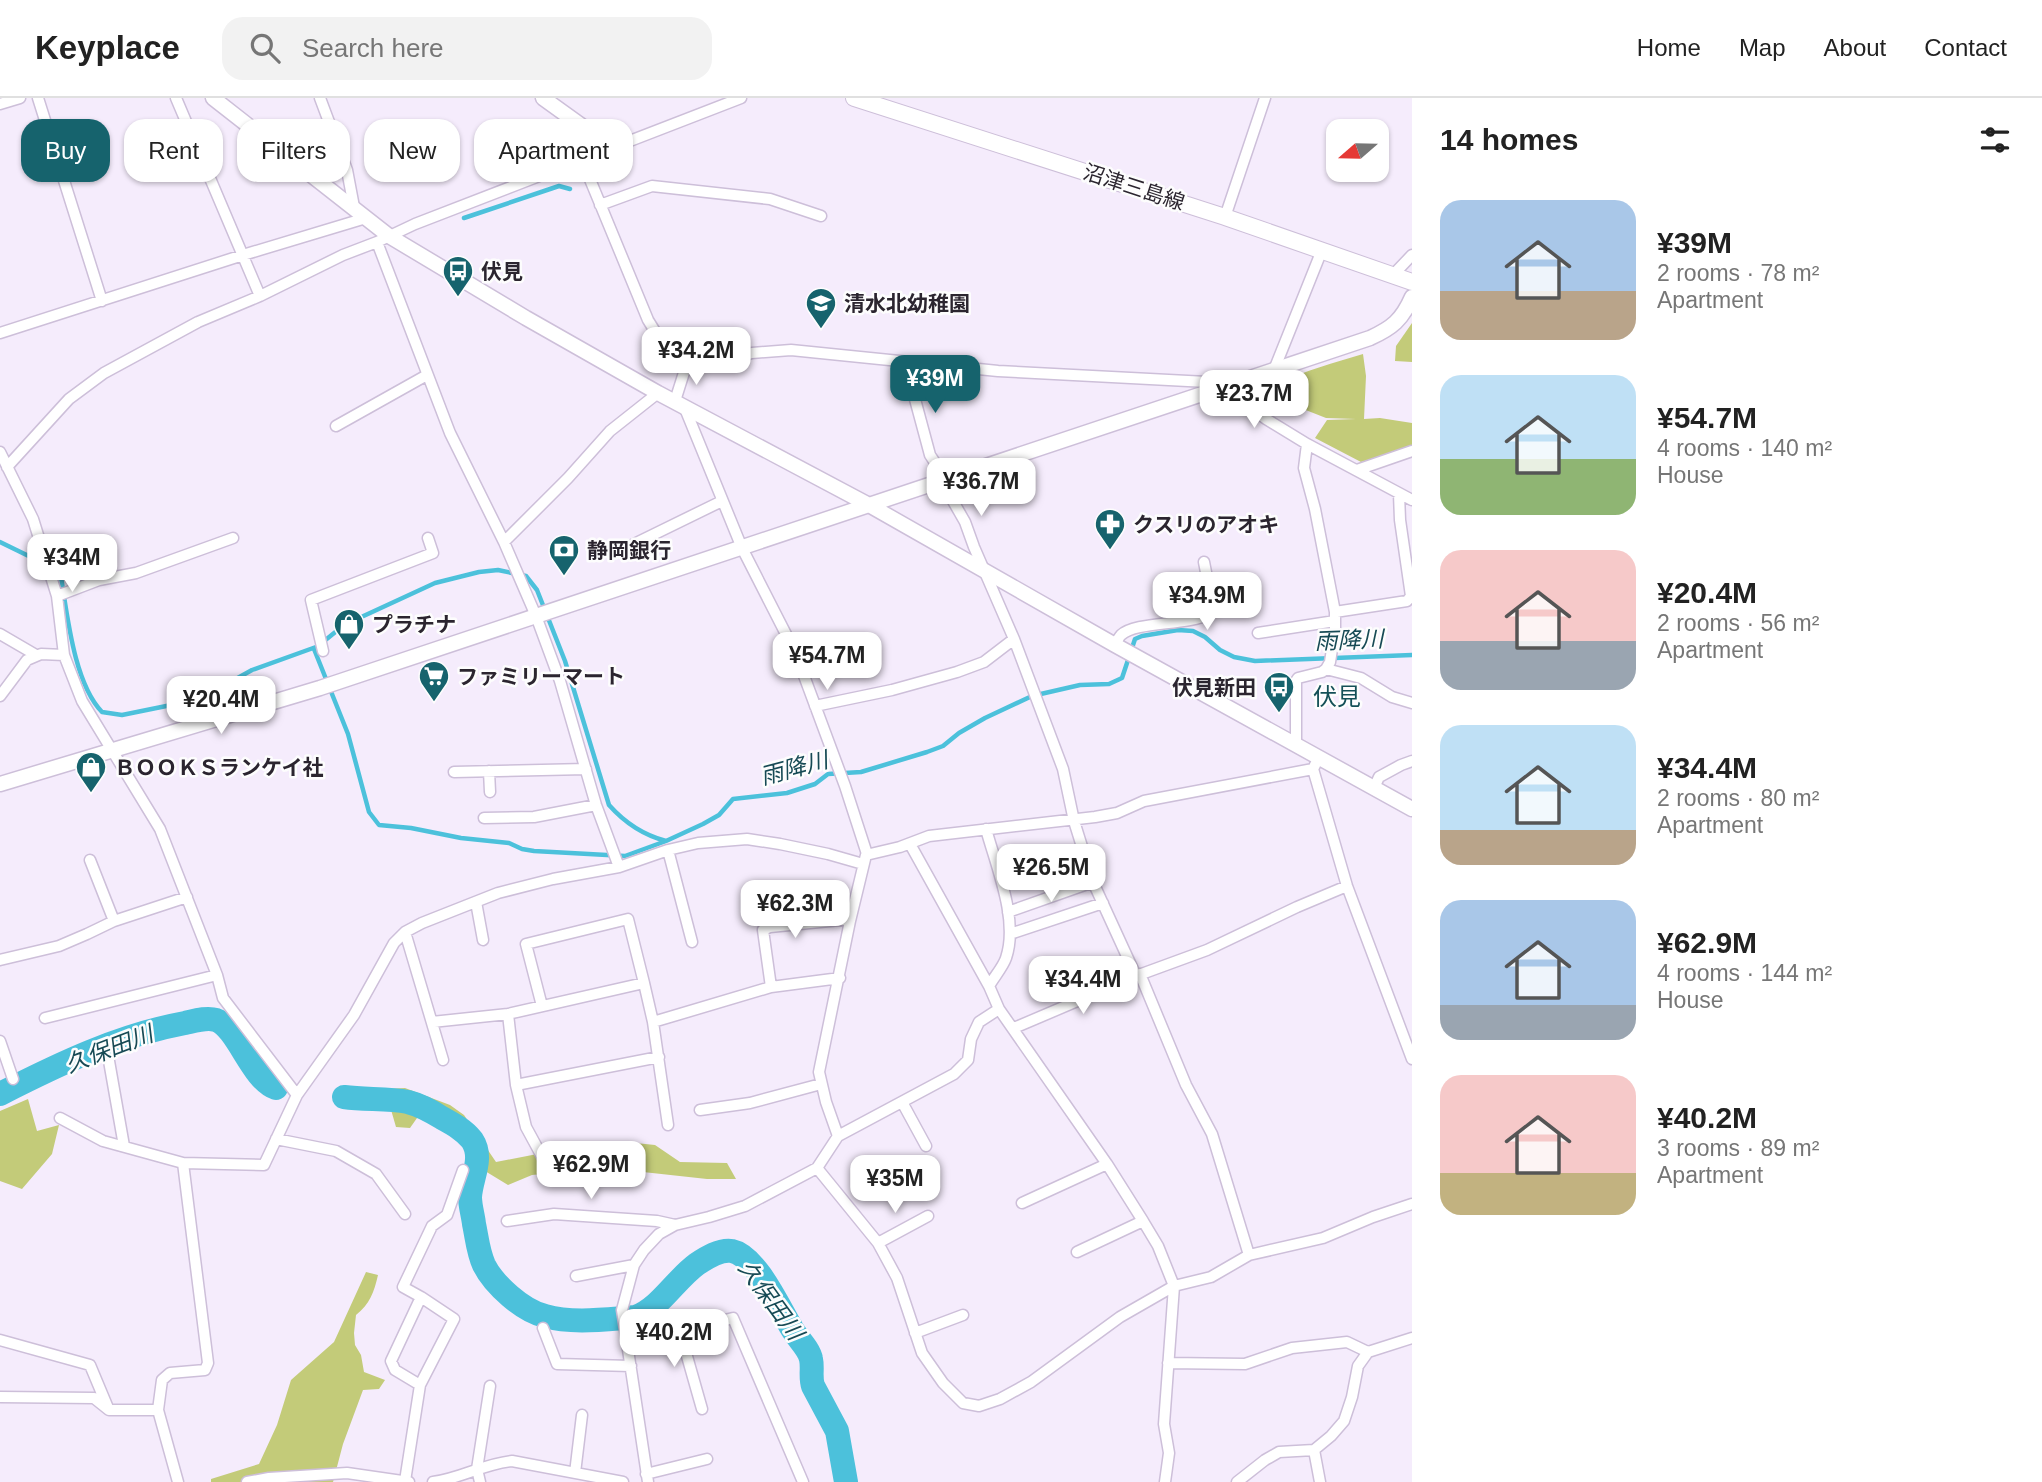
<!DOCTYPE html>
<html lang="en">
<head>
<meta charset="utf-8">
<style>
  body { margin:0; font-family:Arial,"Noto Sans JP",sans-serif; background:#f2f2f2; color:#222; height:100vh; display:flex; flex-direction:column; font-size:26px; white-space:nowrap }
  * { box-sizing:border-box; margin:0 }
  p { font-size:23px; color:#767676 }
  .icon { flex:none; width:38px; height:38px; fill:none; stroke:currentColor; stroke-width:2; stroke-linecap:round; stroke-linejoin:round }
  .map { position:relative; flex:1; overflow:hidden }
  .sheet { display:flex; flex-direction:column; background:#fff; width:630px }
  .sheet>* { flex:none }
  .banner { position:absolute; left:21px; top:21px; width:665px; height:63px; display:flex; gap:14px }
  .needle { width:46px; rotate:250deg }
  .tools { position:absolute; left:1326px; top:21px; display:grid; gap:14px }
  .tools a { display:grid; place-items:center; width:63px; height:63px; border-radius:14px; background:#fff; box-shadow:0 2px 5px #0004; font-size:35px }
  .price { position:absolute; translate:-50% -60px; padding:0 16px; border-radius:14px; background:#fff; color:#222; font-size:23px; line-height:46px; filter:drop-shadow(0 2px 4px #0008) }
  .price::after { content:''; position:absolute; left:50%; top:42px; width:21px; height:16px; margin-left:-10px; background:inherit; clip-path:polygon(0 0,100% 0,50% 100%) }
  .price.current { background:#16636d; color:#fff }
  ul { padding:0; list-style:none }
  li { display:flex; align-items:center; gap:21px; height:175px; padding:0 28px }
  li span { display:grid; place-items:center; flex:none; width:196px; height:140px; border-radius:21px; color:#555 }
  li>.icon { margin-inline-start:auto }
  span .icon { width:84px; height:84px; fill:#fffc; stroke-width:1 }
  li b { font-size:30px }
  h2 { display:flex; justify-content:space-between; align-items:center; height:84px; padding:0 28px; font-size:30px }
  .tag { padding:0 24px; border-radius:21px; background:#fff; box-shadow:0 2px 5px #0004; font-size:24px; line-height:63px }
  .tag.current { background:#16636d; color:#fff }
  header { display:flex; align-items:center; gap:42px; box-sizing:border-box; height:98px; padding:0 35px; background:#fff; border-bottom:2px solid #e0e0e0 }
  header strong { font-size:33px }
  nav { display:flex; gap:38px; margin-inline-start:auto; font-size:24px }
  .search { width:490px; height:63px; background:#f2f2f2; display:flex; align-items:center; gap:18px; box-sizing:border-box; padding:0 24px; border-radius:21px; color:#767676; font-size:26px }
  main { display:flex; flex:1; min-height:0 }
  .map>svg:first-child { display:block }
</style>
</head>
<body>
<header>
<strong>Keyplace</strong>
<div class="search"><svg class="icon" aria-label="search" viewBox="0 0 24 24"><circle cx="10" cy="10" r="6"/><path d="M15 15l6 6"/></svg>Search here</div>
<nav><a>Home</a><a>Map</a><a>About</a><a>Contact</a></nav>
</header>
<main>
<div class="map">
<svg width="1412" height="1384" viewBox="0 0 1412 1384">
  <rect width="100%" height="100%" fill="#f5ecfc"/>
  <path fill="#c3cb79" d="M1412 225V264L1395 263 1396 248Z
    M1363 256 1366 278 1364 321 1380 320 1412 325V349L1361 364 1315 340 1327 322 1356 321 1326 320 1293 307 1275 306 1257 301 1256 292C1263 289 1272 290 1278 286 1305 272 1334 265 1363 256Z
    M405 990 450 1007 464 1017 496 1064 573 1049 626 1044 655 1047 680 1064 727 1065 736 1081H707L643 1074 625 1059 584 1072 532 1077 508 1087 485 1073 473 1044 464 1034 421 1008 417 1020 410 1030 396 1029 385 991Z
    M28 1001 37 1033 59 1027 52 1056 22 1091 0 1083V1013Z
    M366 1174 378 1177C374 1194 370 1206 356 1217L354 1235 355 1247 361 1257 364 1274 385 1282 379 1291 363 1292 343 1346 333 1384H211V1381L259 1366 277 1327 291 1282 334 1244Z"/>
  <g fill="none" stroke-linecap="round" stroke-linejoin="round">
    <path stroke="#4cc1db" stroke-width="4.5" d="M464 120 559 88 570 91
      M0 444 43 465
      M51 469 60 473C67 513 73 584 102 614L122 617 186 604 209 596 252 572 316 549
      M323 544 344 527 435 485 479 474 498 472 526 478 537 492 565 563 609 707C625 725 643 737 666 743
      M314 551 348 636 369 714 379 727 411 730 461 740 509 745 522 751 534 753 625 758 666 743 703 726 719 717 733 701 787 695 815 686 828 676 861 674 927 654 943 648 959 635 985 620 1032 598 1080 587 1109 586 1122 580 1135 541 1142 538 1178 532 1193 533 1205 539 1220 552 1234 559 1255 563 1412 557"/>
    <path stroke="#4cc1db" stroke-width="24" d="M0 996C59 966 119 937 185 925 194 923 207 919 216 922 238 930 251 981 276 990
      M344 999C365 1002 387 1000 408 1004 420 1007 431 1013 442 1020 453 1026 464 1032 472 1042 484 1060 471 1080 470 1099 470 1108 473 1117 474 1126 477 1140 478 1154 484 1167 494 1187 523 1213 545 1218 573 1226 607 1221 636 1219 661 1209 675 1182 697 1166 706 1160 720 1151 732 1153 756 1158 779 1209 791 1229 796 1239 809 1250 811 1261 813 1270 810 1279 813 1288L837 1333 846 1384"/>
    <g stroke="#cdbfd9" stroke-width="13">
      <path id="minor" d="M38 0 102 203
        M176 0 260 198
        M320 0 347 72 354 109
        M0 6 20 0
        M582 62 648 222 664 248 674 259 687 265 712 266 752 255 791 252 998 273 1207 284 1222 289 1266 321 1307 346 1412 402
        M600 107 652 88 770 101 821 118
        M1225 119 1265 0
        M1393 177 1412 157
        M0 235 243 157 366 120
        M905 264 930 357 945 380 953 403 965 424 974 449 1014 541 1063 671 1074 723 1093 784 1136 878
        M1274 272 1322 152
        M675 303 687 265
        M684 308 742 450 792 548 803 575 845 688 867 756
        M336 328 427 277
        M0 354 33 421 57 498 64 557 82 603 160 731 217 877 223 900 297 997
        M7 369 69 301 104 275 198 224 260 198 343 157 377 144
        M1357 372 1412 353
        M504 444 568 380 610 333 658 295
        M630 448 722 403
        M57 498 99 482 136 475 233 440
        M1335 514 1407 503 1411 498 1400 422 1399 396
        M1258 535 1335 523
        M0 536 36 557
        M1115 547C1116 545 1120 538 1121 537 1136 523 1187 528 1209 516L1212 505 1204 464
        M323 553 311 502 433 455 428 440
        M1326 571 1361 580 1392 599 1412 605
        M0 598 27 562 41 556 64 557
        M815 608 892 592 957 574 984 564 1014 541
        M1296 645V583L1298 580 1322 574 1326 571 1330 564 1335 532V514L1315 411 1304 370 1307 346
        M1316 665 1313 671 1347 788 1412 961
        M489 673 490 694
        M454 674 586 671
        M1374 690 1379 679 1401 667 1412 663
        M484 720 534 719 596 707
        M986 731C996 768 1019 822 1006 860 1003 869 994 879 989 888
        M910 746 989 888 999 911 1107 1066 1143 1123 1158 1148 1174 1188 1164 1326 1169 1355 1165 1384
        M668 752 692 844
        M90 762 114 823
        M619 769 596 707 560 583 536 518 504 444 450 335 377 144 415 126 741 0
        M476 804 483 842
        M1008 814 1093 784
        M405 834 443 962
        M1010 836 1103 805
        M0 862 59 848 87 836 114 823 187 799
        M1140 876 1186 987 1212 1036 1249 1157
        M771 889 763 832 770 829 850 821
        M542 908 526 846 628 821 644 885
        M508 916 516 987 526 1029 545 1064
        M45 920 217 877
        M432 924 508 916 644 885 653 924 668 1027
        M653 924 771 889 840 880
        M1014 930 1136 878 1207 852 1297 809 1347 788
        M0 943 13 981
        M109 963 124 1048
        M516 987 659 959
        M902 1004 926 1048
        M700 1012 750 1005 821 986
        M60 1020 103 1043 183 1065
        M838 1038 954 976 968 962 971 941 979 924 999 911
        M276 1041 336 1053 376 1076 405 1116
        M817 1070 878 1145 897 1180 922 1255 943 1285 963 1305 979 1308 1000 1301 1031 1284 1120 1219 1174 1188 1211 1179 1249 1157 1323 1140 1373 1119 1412 1106
        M1022 1105 1107 1066
        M507 1123 554 1116 657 1123 675 1127
        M878 1145 928 1118
        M1077 1154 1143 1123
        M576 1178 634 1167
        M421 1199 403 1189 432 1128 447 1117 463 1072
        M677 1223 702 1311
        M543 1230 557 1266 631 1268
        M915 1235 963 1217
        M627 1238 665 1221 701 1228 733 1220 803 1384
        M0 1242 90 1267 108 1310
        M1168 1265 1245 1266 1292 1250 1347 1244 1368 1254 1412 1240
        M0 1299 94 1300 109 1312H158
        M1314 1352 1320 1384
        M575 1375 582 1317
        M646 1376 707 1361
        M405 1383 420 1287 454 1221 421 1199 391 1263 395 1272 420 1287
        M178 1384 158 1312 162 1282 170 1275 205 1272 208 1265 183 1065 264 1067 297 997 354 917 394 845 405 834 422 825 498 795 553 781 619 769 668 752 698 745 747 741 780 746 828 756 863 766
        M247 1384 269 1380 347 1375 409 1384
        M433 1384C462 1380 483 1366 512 1363L623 1384
        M480 1384 477 1371 490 1288
        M648 1384 622 1212 634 1167 644 1152 659 1136 675 1127 709 1119 745 1108 817 1070 838 1038 826 1004 819 974 850 823 866 757 900 749 929 738 1095 719 1117 715 1144 703 1313 671
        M1237 1384 1265 1362 1279 1354 1314 1352 1331 1338 1344 1323 1352 1299 1358 1268 1368 1254"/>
    </g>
    <g stroke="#cdbfd9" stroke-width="17">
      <path id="tertiary" d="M213 0 389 138 526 220 658 295 869 407 1115 547 1412 711
        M543 0 611 49
        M0 686 320 590 1370 240C1392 230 1402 222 1412 199"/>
    </g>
    <g stroke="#cdbfd9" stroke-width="18">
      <path id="secondary" d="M854 0 1225 119 1412 184"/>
    </g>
    <use href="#minor" stroke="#fff" stroke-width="10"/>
    <use href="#tertiary" stroke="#fff" stroke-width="14"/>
    <use href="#secondary" stroke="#fff" stroke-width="16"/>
  </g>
  <defs>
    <g id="bus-pin" transform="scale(1.575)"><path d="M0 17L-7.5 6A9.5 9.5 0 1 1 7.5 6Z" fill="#16636d" stroke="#fdfdfd"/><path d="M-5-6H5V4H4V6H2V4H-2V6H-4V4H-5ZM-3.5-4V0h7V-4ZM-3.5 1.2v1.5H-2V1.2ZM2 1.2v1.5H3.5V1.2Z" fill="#fff"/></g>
    <g id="school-pin" transform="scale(1.575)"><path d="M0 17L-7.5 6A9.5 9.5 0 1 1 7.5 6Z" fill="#16636d" stroke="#fdfdfd"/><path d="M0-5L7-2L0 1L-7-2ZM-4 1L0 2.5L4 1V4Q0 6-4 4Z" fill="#fff"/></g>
    <g id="pharmacy-pin" transform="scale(1.575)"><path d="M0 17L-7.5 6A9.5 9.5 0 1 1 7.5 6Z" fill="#16636d" stroke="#fdfdfd"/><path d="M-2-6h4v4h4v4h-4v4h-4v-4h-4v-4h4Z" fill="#fff"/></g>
    <g id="bank-pin" transform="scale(1.575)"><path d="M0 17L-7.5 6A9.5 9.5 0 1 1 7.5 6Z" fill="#16636d" stroke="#fdfdfd"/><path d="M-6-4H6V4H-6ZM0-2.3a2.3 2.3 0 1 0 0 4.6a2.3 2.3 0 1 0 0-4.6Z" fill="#fff"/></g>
    <g id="shop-pin" transform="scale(1.575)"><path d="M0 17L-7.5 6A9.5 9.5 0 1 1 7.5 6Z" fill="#16636d" stroke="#fdfdfd"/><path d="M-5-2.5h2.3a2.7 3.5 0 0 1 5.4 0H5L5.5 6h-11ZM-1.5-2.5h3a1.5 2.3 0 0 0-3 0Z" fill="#fff"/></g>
    <g id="supermarket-pin" transform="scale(1.575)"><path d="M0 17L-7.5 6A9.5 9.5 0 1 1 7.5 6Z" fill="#16636d" stroke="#fdfdfd"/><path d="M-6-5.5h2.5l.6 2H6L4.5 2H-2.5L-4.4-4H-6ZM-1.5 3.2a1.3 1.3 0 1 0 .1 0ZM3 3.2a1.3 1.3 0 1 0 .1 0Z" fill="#fff"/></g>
  </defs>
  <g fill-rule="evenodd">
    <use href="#bus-pin" x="458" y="173"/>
    <use href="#school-pin" x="821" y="205"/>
    <use href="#pharmacy-pin" x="1110" y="426"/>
    <use href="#bank-pin" x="564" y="452"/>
    <use href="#shop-pin" x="349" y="526"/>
    <use href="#supermarket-pin" x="434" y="578"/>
    <use href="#bus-pin" x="1279" y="589"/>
    <use href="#shop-pin" x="91" y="669"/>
  </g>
  <g text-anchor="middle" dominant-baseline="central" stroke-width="5" stroke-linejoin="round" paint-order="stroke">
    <g font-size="21" fill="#2b252f" stroke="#fdfdfd">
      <text transform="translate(1134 89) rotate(18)">沼津三島線</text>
    </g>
    <g font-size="21" font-weight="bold" fill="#2b252f" stroke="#fdfdfd" text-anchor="start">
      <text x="481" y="173">伏見</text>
      <text x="844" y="205">清水北幼稚園</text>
      <text x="1133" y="426">クスリのアオキ</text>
      <text x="587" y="452">静岡銀行</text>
      <text x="372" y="526">プラチナ</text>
      <text x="457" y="578">ファミリーマート</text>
      <text x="1256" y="589" text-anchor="end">伏見新田</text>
      <text x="114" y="669">ＢＯＯＫＳランケイ社</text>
    </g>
    <g font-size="23" font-style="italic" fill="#174a55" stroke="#fdfdfd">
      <text transform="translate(1349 542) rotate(-2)">雨降川</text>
      <text transform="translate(794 670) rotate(-15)">雨降川</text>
      <text transform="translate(109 951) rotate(-21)">久保田川</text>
      <text transform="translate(771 1202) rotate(54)">久保田川</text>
    </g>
    <g font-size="24" fill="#145057" stroke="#fdfdfd">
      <text x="1337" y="598">伏見</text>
    </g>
  </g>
</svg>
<div class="tools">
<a><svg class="needle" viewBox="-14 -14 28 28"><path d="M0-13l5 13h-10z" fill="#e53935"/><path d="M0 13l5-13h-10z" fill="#767676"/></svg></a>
</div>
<b class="price" style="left:696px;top:289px">¥34.2M</b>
<b class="price current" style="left:935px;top:317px">¥39M</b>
<b class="price" style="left:1254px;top:332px">¥23.7M</b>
<b class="price" style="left:981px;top:420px">¥36.7M</b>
<b class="price" style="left:72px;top:496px">¥34M</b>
<b class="price" style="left:1207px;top:534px">¥34.9M</b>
<b class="price" style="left:827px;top:594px">¥54.7M</b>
<b class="price" style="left:221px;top:638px">¥20.4M</b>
<b class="price" style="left:1051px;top:806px">¥26.5M</b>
<b class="price" style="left:795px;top:842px">¥62.3M</b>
<b class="price" style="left:1083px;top:918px">¥34.4M</b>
<b class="price" style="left:591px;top:1103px">¥62.9M</b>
<b class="price" style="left:895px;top:1117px">¥35M</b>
<b class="price" style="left:674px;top:1271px">¥40.2M</b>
<div class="banner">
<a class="tag current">Buy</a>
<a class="tag">Rent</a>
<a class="tag">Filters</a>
<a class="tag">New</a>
<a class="tag">Apartment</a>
</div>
</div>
<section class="sheet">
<h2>14 homes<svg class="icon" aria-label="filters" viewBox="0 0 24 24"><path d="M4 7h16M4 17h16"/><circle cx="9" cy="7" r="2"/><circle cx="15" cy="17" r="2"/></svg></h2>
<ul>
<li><span style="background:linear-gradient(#a9c7e8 65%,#b9a48a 0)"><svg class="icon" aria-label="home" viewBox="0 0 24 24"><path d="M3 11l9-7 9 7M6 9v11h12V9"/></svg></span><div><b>¥39M</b><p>2 rooms · 78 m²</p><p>Apartment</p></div></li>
<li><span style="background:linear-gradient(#bfe0f5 60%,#8fb573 0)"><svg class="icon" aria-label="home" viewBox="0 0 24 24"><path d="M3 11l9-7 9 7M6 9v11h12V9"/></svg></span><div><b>¥54.7M</b><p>4 rooms · 140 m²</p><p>House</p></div></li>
<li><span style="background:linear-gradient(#f6c9c9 65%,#9aa5b1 0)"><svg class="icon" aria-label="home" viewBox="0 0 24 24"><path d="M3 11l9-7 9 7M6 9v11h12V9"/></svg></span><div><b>¥20.4M</b><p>2 rooms · 56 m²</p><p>Apartment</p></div></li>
<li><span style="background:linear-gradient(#bfe0f5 75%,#b9a48a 0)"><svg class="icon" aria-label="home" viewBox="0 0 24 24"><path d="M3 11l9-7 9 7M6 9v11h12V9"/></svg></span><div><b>¥34.4M</b><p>2 rooms · 80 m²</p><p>Apartment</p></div></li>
<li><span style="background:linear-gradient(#a9c7e8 75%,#9aa5b1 0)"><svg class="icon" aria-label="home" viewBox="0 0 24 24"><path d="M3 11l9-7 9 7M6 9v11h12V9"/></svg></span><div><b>¥62.9M</b><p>4 rooms · 144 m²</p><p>House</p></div></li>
<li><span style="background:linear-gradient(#f6c9c9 70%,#c2b280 0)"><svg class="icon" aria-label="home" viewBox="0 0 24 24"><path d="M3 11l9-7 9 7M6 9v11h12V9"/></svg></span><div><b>¥40.2M</b><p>3 rooms · 89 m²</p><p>Apartment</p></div></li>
</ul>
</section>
</main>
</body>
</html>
